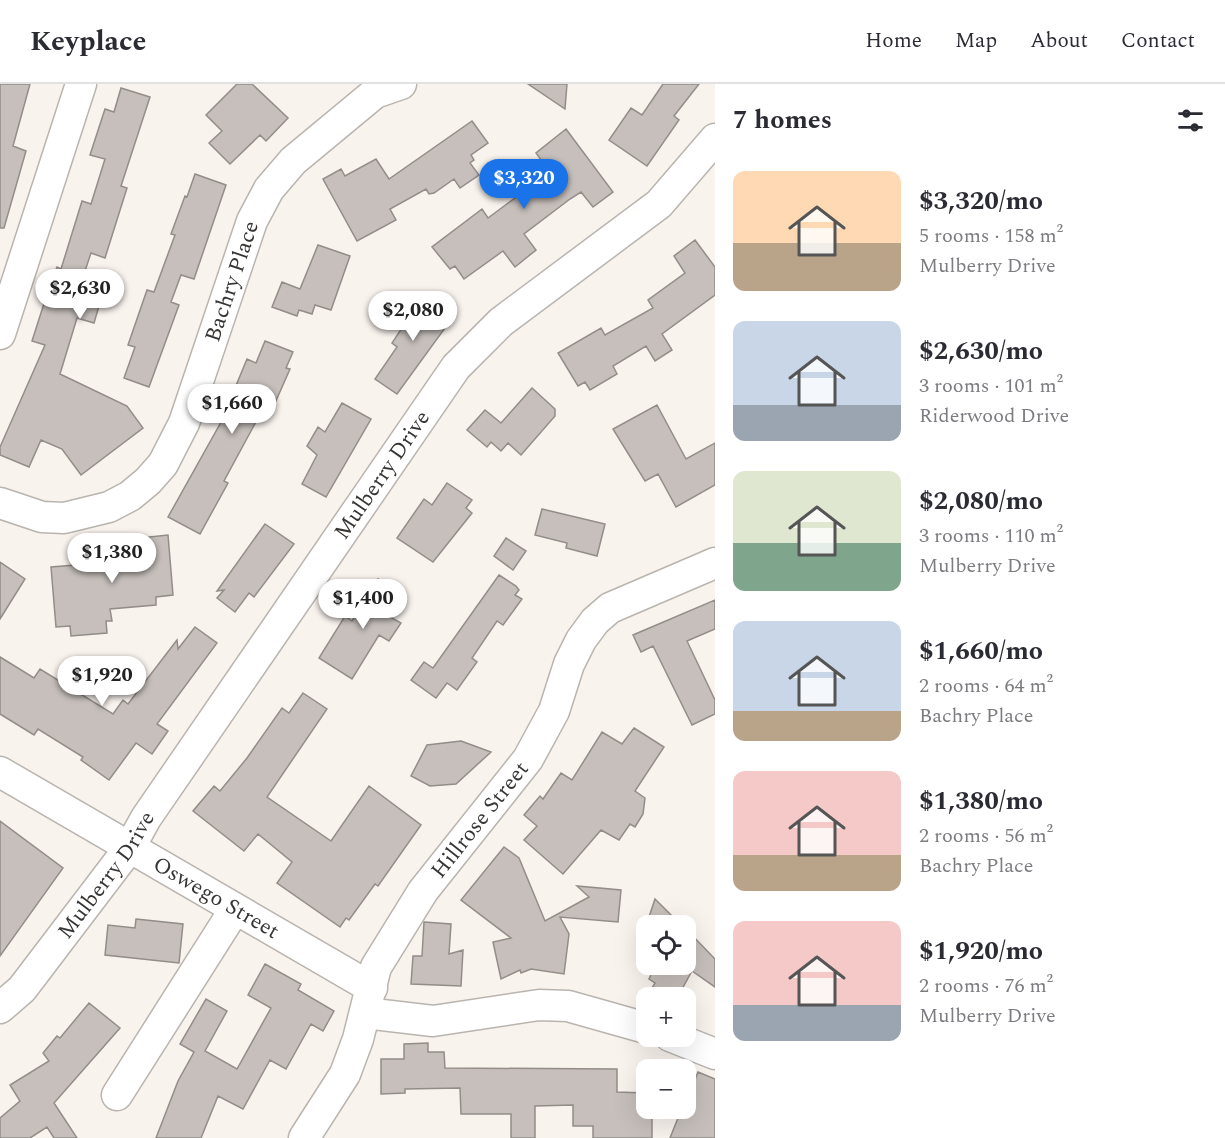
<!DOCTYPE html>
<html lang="en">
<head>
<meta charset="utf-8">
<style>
  body { margin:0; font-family:Spectral,serif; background:#f7f7f7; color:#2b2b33; height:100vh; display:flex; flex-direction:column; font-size:22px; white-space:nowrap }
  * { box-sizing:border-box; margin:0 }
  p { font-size:20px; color:#7c7c81 }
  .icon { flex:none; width:33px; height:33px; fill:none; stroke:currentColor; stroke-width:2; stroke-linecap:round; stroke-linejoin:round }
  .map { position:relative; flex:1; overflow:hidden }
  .details { display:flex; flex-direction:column; background:#fff; width:510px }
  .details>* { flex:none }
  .controls { position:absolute; left:636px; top:831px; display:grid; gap:12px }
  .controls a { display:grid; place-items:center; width:60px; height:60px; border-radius:12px; background:#fff; box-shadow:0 6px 24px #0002; font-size:30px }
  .price { position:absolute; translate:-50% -51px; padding:0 14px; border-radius:21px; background:#fff; color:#222; font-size:20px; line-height:39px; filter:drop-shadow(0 2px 3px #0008) }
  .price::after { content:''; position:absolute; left:50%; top:36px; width:18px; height:14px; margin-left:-9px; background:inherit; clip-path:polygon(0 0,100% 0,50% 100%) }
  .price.current { background:#1a73e8; color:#fff }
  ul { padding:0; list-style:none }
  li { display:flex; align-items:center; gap:18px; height:150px; padding:0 18px }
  li span { display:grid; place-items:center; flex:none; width:168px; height:120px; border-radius:12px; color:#555 }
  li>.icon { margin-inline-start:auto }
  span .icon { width:72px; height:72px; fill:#fffc; stroke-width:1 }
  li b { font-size:26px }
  h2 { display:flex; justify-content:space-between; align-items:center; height:72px; padding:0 18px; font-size:26px }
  header { display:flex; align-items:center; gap:36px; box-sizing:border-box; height:84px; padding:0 30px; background:#fff; border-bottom:2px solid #e1e1e2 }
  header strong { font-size:28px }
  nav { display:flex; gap:33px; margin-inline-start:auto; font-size:21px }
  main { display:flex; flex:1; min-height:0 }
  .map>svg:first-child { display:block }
</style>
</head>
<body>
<header>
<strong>Keyplace</strong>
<nav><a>Home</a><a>Map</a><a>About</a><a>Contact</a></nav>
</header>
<main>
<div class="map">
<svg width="715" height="1054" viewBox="0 0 715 1054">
  <rect width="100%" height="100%" fill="#f9f3ee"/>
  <path fill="#c6bfbb" stroke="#938d89" stroke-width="1.5" d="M0 0H30L13 62 26 67 4 144H0Z
    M237 0H252L288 34 266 57 260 51 230 80 209 59 222 47 206 31Z
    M528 0H567L565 25Z
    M663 0H699L674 32 679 36 647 82 609 56 631 24 642 31Z
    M121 4 150 13 121 102 127 104 105 174 91 169 78 208 101 215 94 239 77 234 60 290 127 322 143 344 81 391 62 365 41 356 29 383 0 371V363L45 261 32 257 49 204 57 183 61 185 82 117 91 120 105 75 90 71 105 25 114 28Z
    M472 37 488 59 471 71 474 76 470 79 479 91 460 104 454 95 434 109 429 110 426 105 390 125 396 136 357 157 323 95 341 85 345 92 376 75 389 95Z
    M566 45 613 108 593 123 581 108 570 115 524 150 536 166 515 183 503 167 464 195 455 182 450 185 432 163 482 125 488 134 550 88 536 69Z
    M195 90 226 101 194 195 181 191 171 218 179 221 149 303 124 294 135 263 128 261 147 206 154 208 175 151 171 150 185 112 187 113Z
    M695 156 715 183V211L662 250 672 266 655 277 646 262 613 282 617 290 590 306 585 298 578 302 558 269 601 244 605 251 653 224 648 216 685 189 674 172Z
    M318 161 350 172 331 226 315 221 312 230 299 226 297 232 272 223 282 198 300 205Z
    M424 213 453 233 397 310 375 295 397 263 392 259 402 244 394 238 409 216 418 222Z
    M265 257 293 268 286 284 290 285 271 328 268 327 264 336 258 334 224 397 228 399 200 450 168 433 230 322 228 321 247 275 256 279Z
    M532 304 555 325V332L521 371 508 359 501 367 491 358 487 363 467 346 485 326 501 339Z
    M342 319 371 335 326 413 302 400 317 371 307 362 318 343 325 348Z
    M657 321 686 375 715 359V401L676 423 658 390 645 397 613 345Z
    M447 399 472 416 466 424 472 429 433 478 397 454 424 415 432 421Z
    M542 425 605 440 597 472 566 464 567 459 535 451Z
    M265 440 294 460 254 513 249 509 235 528 217 514 224 506 217 507Z
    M168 451 173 511 156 513V521L110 525 112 537H106L107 549 71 552 70 542 56 543 51 483 113 478 111 457Z
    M506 454 526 467 513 486 494 472Z
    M0 478 25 495 0 535Z
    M499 491 516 502 519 506 515 511 522 515 503 541 497 537 472 574 477 578 457 606 447 599 436 614 411 596 424 578 433 584Z
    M378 495 404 511 390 533 401 539 389 557 379 551 352 595 319 574 345 532 352 537Z
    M715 516V545L687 557 715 616V630L692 641 653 562 641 568 633 551Z
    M195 543 217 559 157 640 168 647 152 670 136 659 109 696 81 676 83 673 38 645 34 651 0 630V573L34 594 40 585 113 630 123 616 128 620 177 556 178 565Z
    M303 609 327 625 267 713 331 757 369 702 421 741 378 802 375 800 349 836 346 834 340 843 277 799 292 778 258 750 244 767 193 727 214 702 220 707 247 674 282 624 289 629Z
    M634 644 664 663 635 707 645 714 643 730 635 743 630 740 619 756 601 746 563 790 524 756 537 742 524 731 540 712 543 715 561 689 572 696 602 648 622 660Z
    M461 657 491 668 456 700 430 702 411 692 427 661Z
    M0 737 63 784 0 872Z
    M504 763 519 774 545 837 589 813 577 802 621 806 618 838 560 833 569 850 564 890 531 885 521 889 520 886 501 895 493 858 511 854 461 816Z
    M655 815 682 842H646Z
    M136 835 183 840 179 879 105 871 108 841 135 844Z
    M424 838 451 840 449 870 463 866 461 902 411 900 413 872H422Z
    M686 845 715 875V903L692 887 677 914H669L652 904 655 899 649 895 656 880H686Z
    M265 880 301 900 298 906 334 927 323 947 311 940 286 985 270 976 243 1025 218 1012 201 1054H156L178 997 194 968 180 960 206 915 227 927 205 967 237 985 271 924 248 911Z
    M89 919 120 944 54 1019 77 1054H54L47 1043 30 1054H0V1034L20 1017 10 1001 49 977 43 969 57 952 60 954Z
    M428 959V968H444L445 984 617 985V1008L646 1009V1024H652V1054H593V1042H573V1021L535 1022V1054H511V1030H461L460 1004 405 1005V1009L381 1010V975H404V960Z
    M698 988 715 995V1054H670L682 1024H686V1018Z"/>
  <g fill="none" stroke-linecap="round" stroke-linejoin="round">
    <g stroke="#bab4af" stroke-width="33">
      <g id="minor">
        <path d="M0 250 81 0"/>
        <path id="s1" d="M0 419 42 433 64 434 109 423 130 412 148 397 163 380 184 339 252 137 269 105 293 77 375 9 401 0"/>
        <path id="s2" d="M0 688 372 904"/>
        <path id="s3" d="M0 924 22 905 130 763 146 734 456 283 501 238 659 120 715 55"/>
        <path d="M365 929 433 937 539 921 568 922 646 944"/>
        <path d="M670 952 715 970"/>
        <path d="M117 1011 235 825"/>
        <path id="s4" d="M304 1054 345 990 358 955 376 883 423 807 528 675 554 627 569 580 581 556 595 537 610 524 715 479"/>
      </g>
    </g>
    <use href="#minor" stroke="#fff" stroke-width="30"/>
  </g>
  <g text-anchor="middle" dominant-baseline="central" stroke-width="4.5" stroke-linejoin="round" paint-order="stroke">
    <g font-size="22" fill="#383634" stroke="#fff">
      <text stroke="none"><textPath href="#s1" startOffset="378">Bachry Place</textPath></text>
      <text stroke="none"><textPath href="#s3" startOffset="657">Mulberry Drive</textPath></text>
      <text stroke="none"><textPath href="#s4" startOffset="368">Hillrose Street</textPath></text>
      <text stroke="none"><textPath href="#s3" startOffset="171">Mulberry Drive</textPath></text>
      <text stroke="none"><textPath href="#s2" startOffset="250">Oswego Street</textPath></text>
    </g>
  </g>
</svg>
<div class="controls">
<a><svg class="icon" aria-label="locate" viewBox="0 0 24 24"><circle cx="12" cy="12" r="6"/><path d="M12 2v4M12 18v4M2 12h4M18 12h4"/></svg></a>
<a>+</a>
<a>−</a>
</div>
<b class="price current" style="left:524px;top:126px">$3,320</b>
<b class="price" style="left:80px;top:236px">$2,630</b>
<b class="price" style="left:413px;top:258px">$2,080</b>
<b class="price" style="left:232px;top:351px">$1,660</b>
<b class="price" style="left:112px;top:500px">$1,380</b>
<b class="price" style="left:363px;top:546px">$1,400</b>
<b class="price" style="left:102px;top:623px">$1,920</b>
</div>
<section class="details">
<h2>7 homes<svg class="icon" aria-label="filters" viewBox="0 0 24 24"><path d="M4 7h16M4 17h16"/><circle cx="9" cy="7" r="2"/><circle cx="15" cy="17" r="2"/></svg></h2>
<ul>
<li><span style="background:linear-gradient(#ffd9b3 60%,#b9a48a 0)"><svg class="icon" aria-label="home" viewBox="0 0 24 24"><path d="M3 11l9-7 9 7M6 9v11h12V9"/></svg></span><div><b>$3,320/mo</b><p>5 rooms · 158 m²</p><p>Mulberry Drive</p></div></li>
<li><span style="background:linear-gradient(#c9d6e8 70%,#9aa5b1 0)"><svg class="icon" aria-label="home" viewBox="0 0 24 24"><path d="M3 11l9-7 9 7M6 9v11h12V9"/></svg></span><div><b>$2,630/mo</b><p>3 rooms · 101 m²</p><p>Riderwood Drive</p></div></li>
<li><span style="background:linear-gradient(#dfe7d0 60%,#7fa58c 0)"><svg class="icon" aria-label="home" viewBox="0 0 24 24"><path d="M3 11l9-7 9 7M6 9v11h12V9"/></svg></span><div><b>$2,080/mo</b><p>3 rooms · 110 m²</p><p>Mulberry Drive</p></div></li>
<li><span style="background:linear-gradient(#c9d6e8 75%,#b9a48a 0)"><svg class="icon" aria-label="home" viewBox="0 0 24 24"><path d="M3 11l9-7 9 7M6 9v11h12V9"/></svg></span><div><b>$1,660/mo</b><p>2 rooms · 64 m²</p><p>Bachry Place</p></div></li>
<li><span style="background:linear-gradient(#f6c9c9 70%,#b9a48a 0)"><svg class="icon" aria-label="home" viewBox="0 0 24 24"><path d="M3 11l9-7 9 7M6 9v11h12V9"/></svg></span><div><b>$1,380/mo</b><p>2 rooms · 56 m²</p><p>Bachry Place</p></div></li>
<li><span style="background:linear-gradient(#f6c9c9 70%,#9aa5b1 0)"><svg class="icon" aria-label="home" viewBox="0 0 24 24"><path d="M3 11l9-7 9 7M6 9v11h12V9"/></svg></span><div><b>$1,920/mo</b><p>2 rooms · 76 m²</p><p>Mulberry Drive</p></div></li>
</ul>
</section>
</main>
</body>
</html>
